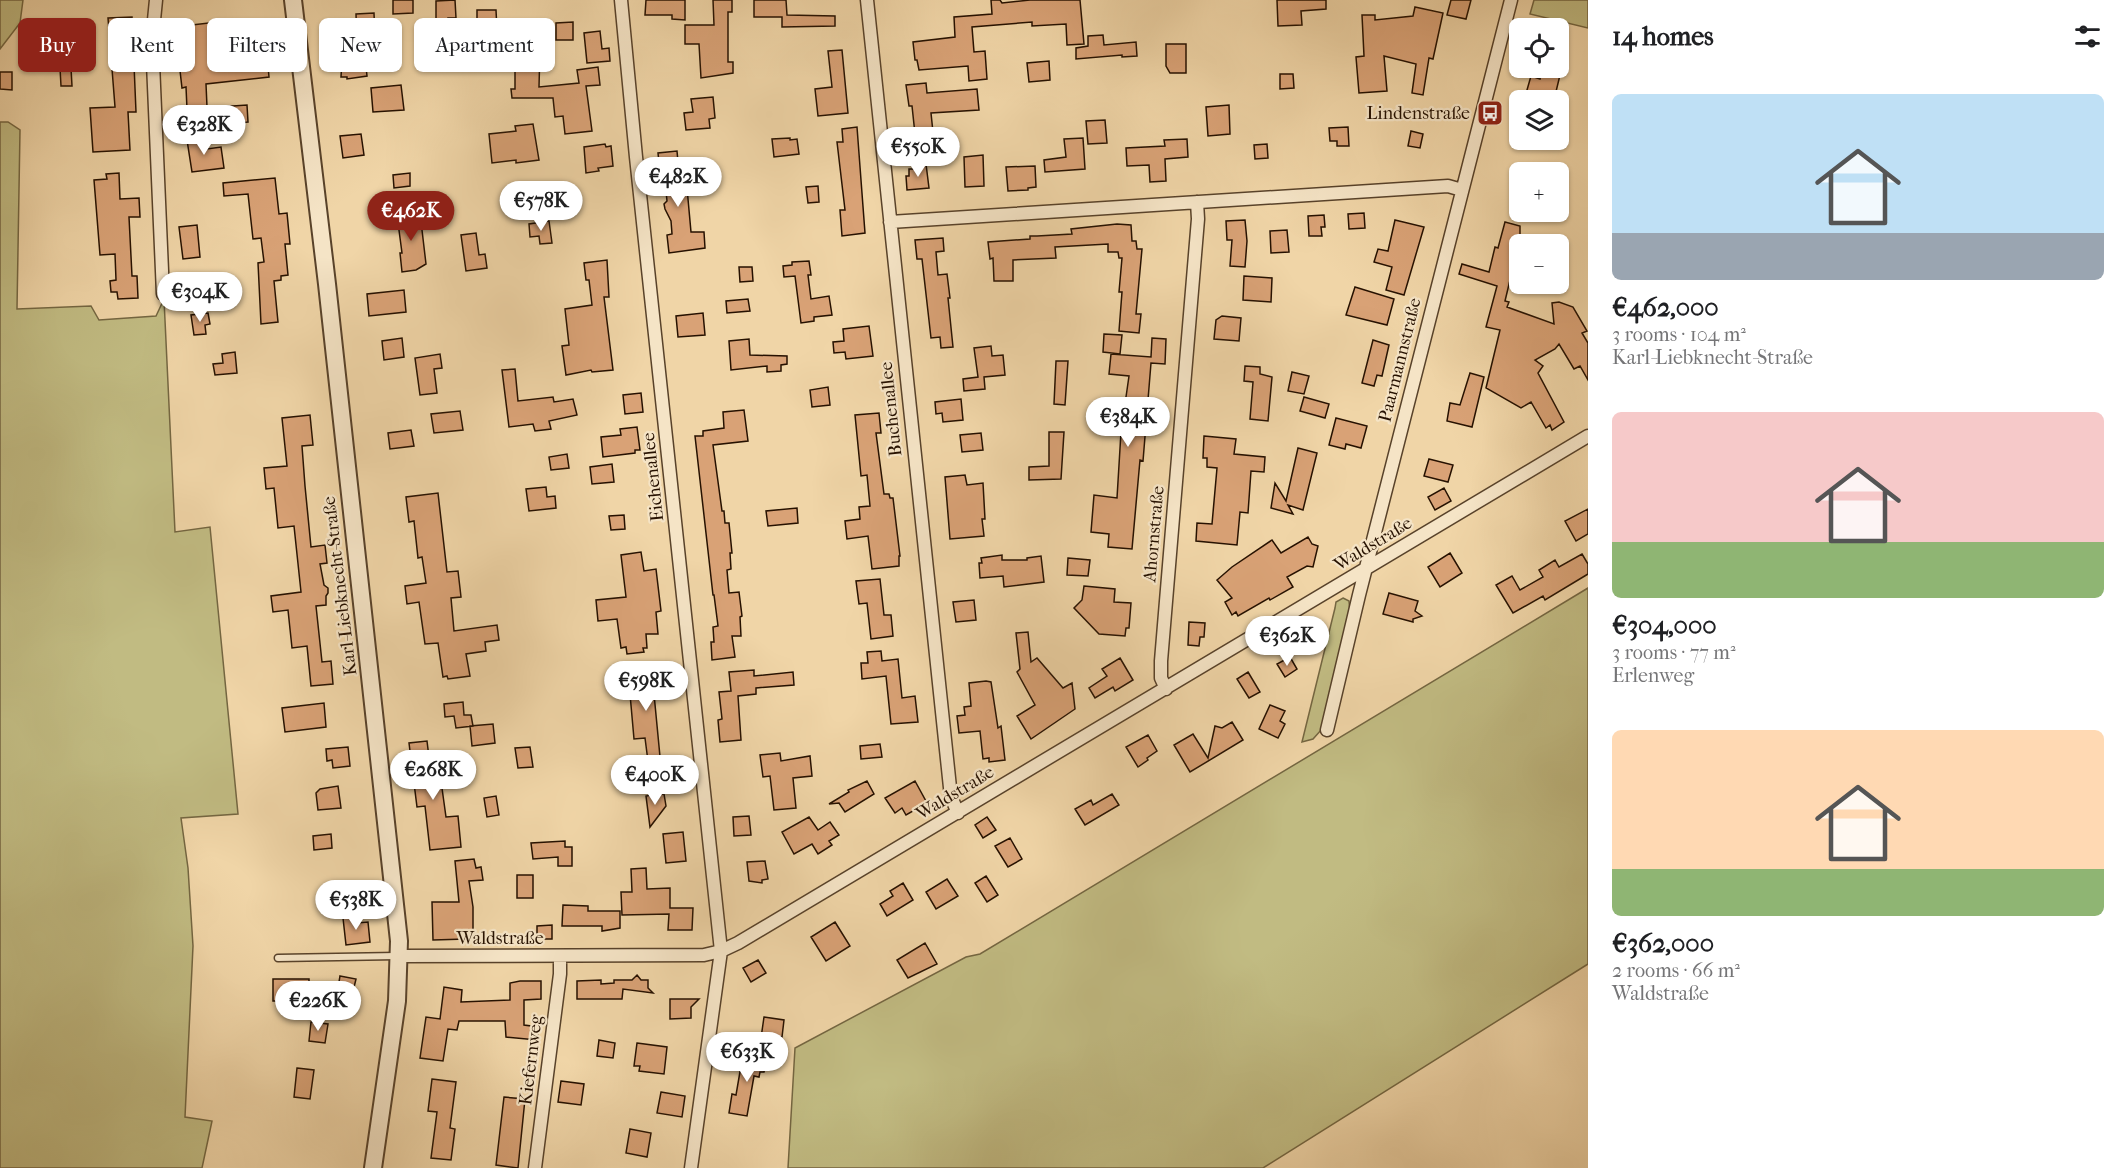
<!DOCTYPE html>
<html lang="en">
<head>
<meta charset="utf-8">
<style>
  body { margin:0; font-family:"IM FELL French Canon",serif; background:#f6f6f6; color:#202124; height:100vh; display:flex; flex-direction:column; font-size:22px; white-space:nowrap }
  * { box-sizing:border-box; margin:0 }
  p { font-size:20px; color:#757577 }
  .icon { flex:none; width:33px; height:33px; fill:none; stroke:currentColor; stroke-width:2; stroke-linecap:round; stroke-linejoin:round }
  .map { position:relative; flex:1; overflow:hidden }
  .drawer { display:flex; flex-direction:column; background:#fff; width:540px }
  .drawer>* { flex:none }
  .hud { position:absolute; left:18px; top:18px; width:570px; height:54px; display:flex; gap:12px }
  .buttons { position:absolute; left:1509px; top:18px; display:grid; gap:12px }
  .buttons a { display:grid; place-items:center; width:60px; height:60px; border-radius:9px; background:#fff; box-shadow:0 2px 4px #0004; font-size:30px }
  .price { position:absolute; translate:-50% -51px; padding:0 14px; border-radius:21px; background:#fff; color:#222; font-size:20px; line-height:39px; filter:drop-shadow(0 2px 3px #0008) }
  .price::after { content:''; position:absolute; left:50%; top:36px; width:18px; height:14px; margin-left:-9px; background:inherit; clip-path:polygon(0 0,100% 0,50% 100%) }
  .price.current { background:#8f2418; color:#fff }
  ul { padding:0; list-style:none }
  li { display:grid; align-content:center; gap:12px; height:318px; padding:0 24px }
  li span { display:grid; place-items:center; height:186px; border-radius:9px; color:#555 }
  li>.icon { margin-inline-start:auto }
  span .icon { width:108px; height:108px; fill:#fffc; stroke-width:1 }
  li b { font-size:26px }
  h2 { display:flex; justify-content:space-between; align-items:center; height:72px; padding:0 24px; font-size:26px }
  .pill { padding:0 21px; border-radius:9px; background:#fff; box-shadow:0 2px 4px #0004; font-size:21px; line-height:54px }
  .pill.current { background:#8f2418; color:#fff }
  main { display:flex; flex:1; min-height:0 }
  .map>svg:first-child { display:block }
</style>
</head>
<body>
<main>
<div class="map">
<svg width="1588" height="1168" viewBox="0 0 1588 1168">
  <rect width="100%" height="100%" fill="#f0d5a7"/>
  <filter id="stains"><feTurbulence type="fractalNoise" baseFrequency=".00333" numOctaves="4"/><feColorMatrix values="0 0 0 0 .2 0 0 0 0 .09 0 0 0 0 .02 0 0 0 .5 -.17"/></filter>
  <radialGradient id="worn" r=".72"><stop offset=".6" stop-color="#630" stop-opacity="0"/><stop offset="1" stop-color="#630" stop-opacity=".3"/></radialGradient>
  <path fill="#c1bb82" stroke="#746641" stroke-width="1.5" d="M0 0H23L20 23 0 49Z
    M1534 0H1588V28L1530 14Z
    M0 122H8L20 130 17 309 91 306 99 320 156 316 164 299 175 532 210 527 238 814 181 818 188 868 193 946 185 1117 212 1121 202 1168H0Z
    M1588 588V964L1263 1168H788L795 1048 966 957 980 954Z
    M1343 598 1349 601 1350 613 1322 729 1313 739 1302 742 1335 608 1336 602Z"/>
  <path fill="#d9a276" stroke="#261100" stroke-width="1.5" d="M393 0H413V13L393 14Z
    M455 0 456 18H448V29H436V1Z
    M646 0H685V20L672 19V15H645Z
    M713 0H732V12H728V62H733V73L701 78 699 44H685V25H714Z
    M754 0H786L787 15 835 16V26L782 27V17H754Z
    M991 0H1000L1002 3 1030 0H1080L1084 44 1067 45 1066 24 1032 26V22L972 27 974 52 985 51 987 79 969 81 968 66 919 70 917 60H915L913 42 955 37 954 17 992 14Z
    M1277 0H1326V9L1301 11 1302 25 1278 26Z
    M1451 0H1471L1466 19 1447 15Z
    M1415 7 1443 13 1433 59 1429 58 1423 95 1412 93 1416 64 1384 56 1387 91 1359 93 1356 57 1364 56 1362 15H1375V20L1413 16Z
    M477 10H496L497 30 477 29Z
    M374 13 375 40 370 41V45L357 46 356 14Z
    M132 17 136 112H128L130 150 93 152 90 108 115 107 108 18Z
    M217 22 220 51 233 50 234 58 267 55 269 77 206 84 207 107 187 109 186 87 182 88 175 27Z
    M573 22V40H556V23Z
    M600 31 602 49 609 48 610 61 587 63 584 33Z
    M1103 35 1104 45 1136 42 1137 56 1122 57V55L1076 59V48L1088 46V36Z
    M84 37 85 50 68 51 66 39Z
    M1166 44H1186V73H1170L1166 66Z
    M515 50H540L539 87 579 83 577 70 598 67 600 85 586 86 592 131 565 134 563 116 555 117 553 98H512L511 89H515Z
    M842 50 848 113 818 116 815 89 832 87 828 51Z
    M365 57 367 76 347 79V77H341L342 60Z
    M1049 61 1050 80 1029 82 1027 63Z
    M60 68H71L72 86H61Z
    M1542 70 1560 75 1554 100H1539L1525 97 1531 76 1540 79Z
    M0 72H12V90L0 89Z
    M1280 74H1293L1294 88 1280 89Z
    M926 83 927 93 977 89 979 110 931 113 936 161 918 162 912 106H909L906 85Z
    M401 85 404 110 373 112 371 88Z
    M713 97 715 118 709 119 710 128 686 130 684 113 693 112 691 99Z
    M247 105 248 122 219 124 218 107Z
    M1229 105 1230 134 1208 136 1206 107Z
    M1105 120 1107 143 1088 144 1086 121Z
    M533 124 539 160 516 163V160L492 163 489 134 516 131 515 126Z
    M857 127 865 233 842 236 840 210H845L837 142H843L842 129Z
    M1348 127 1349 146H1337V141H1330L1329 128Z
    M1411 131 1423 134 1420 148 1408 146Z
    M361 134 364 155 343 158 340 136Z
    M205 137 207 149 221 147 224 168 192 172 187 140Z
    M790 138V140L797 139 799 154 774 157 772 139Z
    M1083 138 1085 169 1045 172 1044 160 1066 157 1064 139Z
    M1187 139 1188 157 1165 159 1166 181 1150 182 1149 165 1127 166 1126 148 1165 146 1164 140Z
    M605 144 606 147 611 146 613 166 598 168 599 171 586 173 584 147Z
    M1267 144 1268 158 1255 159 1254 145Z
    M677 151 680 184 683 183V189L687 188 691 232H704L705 248 669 253 667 235 672 234 671 221 665 209 664 204 667 201 664 172H660L658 153Z
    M983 155 984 186 965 187 964 157Z
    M926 164 929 188 907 190 906 176H909V169H914L913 165Z
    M1035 166 1036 187 1028 188V190L1008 191 1006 167Z
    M119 173 120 199 139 198 140 217H129L132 276H137L138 298 118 299 117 292H111L110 281 116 280 115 254 100 255 94 180 107 179 106 174Z
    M410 173V186L394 188 393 175Z
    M275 178 279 214 287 213 290 244H285L288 275 281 276V280L274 281 278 322 261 324 258 263 264 262 261 238 253 239 248 194 224 196 223 183Z
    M818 186 819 202 808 203 806 187Z
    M420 213 426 264 416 270 402 272 400 253H402L397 215Z
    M1364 213 1365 228 1349 229 1348 214Z
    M1324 215 1325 227H1321L1322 236H1309L1308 216Z
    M1245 220 1247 241 1245 267 1230 266 1232 240H1227L1226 221Z
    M1395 220 1424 227 1404 295 1386 290 1392 267 1374 262 1378 249 1388 251Z
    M549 221 552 243 540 244 539 236 530 237 529 224Z
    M1505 222 1520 226V278L1511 276 1505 301 1509 302 1507 307 1554 324 1552 303 1559 302 1573 307 1587 331 1582 333 1588 343V380L1580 366 1574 369 1559 344 1555 349 1535 360 1543 366 1538 373 1564 422 1552 430 1550 425 1546 428 1531 402 1521 408 1486 388 1500 330 1486 327 1497 286 1459 274 1462 264 1489 272 1495 247 1498 248Z
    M1117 224 1131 225 1132 241H1136L1137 249H1142L1136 314H1141L1139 333 1119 331 1122 292H1119L1122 258H1119L1118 252H1108V244L1055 247 1056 258 1013 260V281H994L993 258 990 259 988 242 1030 239V236H1037L1072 234 1071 229Z
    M197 225 200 257 183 259 179 227Z
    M1287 230 1289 252 1271 253 1270 231Z
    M476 233 479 255 485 254 487 268 466 271 461 235Z
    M943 238 944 251 936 252 938 275 947 274 950 298H948L953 347 941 348 940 337 931 338 922 259H917L915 240Z
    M607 260 609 297H604L613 370 592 372 591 370 566 375 562 346 569 345 565 309 592 305 589 280H586L584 263Z
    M809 261 811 275H808L811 299 829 296 832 315 814 317V321L801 323 795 276 784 277 783 266 792 265V262Z
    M739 267H752L753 281 740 282Z
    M1244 276 1272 278 1271 302 1243 300Z
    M1355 287 1394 299 1387 325 1346 315Z
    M404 290 406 312 369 316 367 294Z
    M748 299 750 311 727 313 726 301Z
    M208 313 210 324 205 325 206 334 194 335 191 315Z
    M703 313 705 335 678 337 676 316Z
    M1222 316 1241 318 1239 341 1214 339 1216 320Z
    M869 326 873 356 846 359 845 352 834 353 833 342 844 341 843 329Z
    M1104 334 1122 335 1120 354 1103 352Z
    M402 338 404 357 384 360 382 341Z
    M1152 338 1166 339 1165 364 1151 363 1143 461 1140 460 1132 549 1108 547 1109 534 1091 532 1094 495 1117 498 1121 432H1123L1124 399 1126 397 1129 376 1109 374 1111 354 1151 357Z
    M749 339 750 355 787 356V364L781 365V371L767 372V366L731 370 729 341Z
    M1373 340 1389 345 1382 376 1377 375 1374 386 1362 383Z
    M991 346 992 356 1003 355 1005 375 984 377 985 389 964 391 963 379 978 377 974 348Z
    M235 352 237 373 215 375 213 364 223 363 222 354Z
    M440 354 442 368 434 369 437 393 420 395 415 358Z
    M1056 361H1068L1065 405 1054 404Z
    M1245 366 1260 367V374L1272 377 1268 421 1250 419 1253 382 1244 381Z
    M515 369 518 401 553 397 554 402 573 399 577 415 549 421 551 429 535 431 533 424 509 427 502 370Z
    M1292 372 1309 376 1304 394 1288 391Z
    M1470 373 1484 377 1472 427 1447 421 1450 403 1460 405Z
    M828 387 830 405 812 407 810 390Z
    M641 393 643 412 625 414 623 395Z
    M1304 397 1329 404 1325 418 1300 411Z
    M961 399 963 420 943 422 942 413 936 414 935 402Z
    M744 410 748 441 713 445 722 511H724L725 523H729L732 553H730L731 569 727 570 729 593 739 592 742 616 740 617 741 636H732L735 657 712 660 711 642H714L713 627 718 626 714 595H713L695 436H703V431L724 428 723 412Z
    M460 411 463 430 434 433 431 414Z
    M879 413 881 433H876L884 494H889L890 498H893L900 556H899V566L872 569 868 536 847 539 845 521 860 519 859 507 870 506 867 475 861 476 855 415Z
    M310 415 313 445 302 446 305 486 311 547 325 545 327 563 320 564 324 585 328 588V593L326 596V605L316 606 322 662 331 661 333 684 311 686 307 646 292 648 288 610 273 612 271 596 301 592 294 526 278 528 274 488 266 489 264 468 287 466 282 418Z
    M1336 418 1367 426 1361 448 1346 444 1345 449 1329 445Z
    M637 427 640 450H635V453L603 457 601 437 621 435 620 429Z
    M411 430 414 446 390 449 388 433Z
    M1049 432H1064L1061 479 1029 480V467L1049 466Z
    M981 433 983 450 962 452 960 435Z
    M1204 436 1236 439 1234 454 1265 457 1264 472 1251 471 1248 513 1240 512 1237 545 1196 541 1197 523 1212 524 1217 468 1207 467V458H1203Z
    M1298 448 1317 453 1303 510 1288 505 1293 514 1271 508 1275 483 1286 501Z
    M567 454 569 468 551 470 549 457Z
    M1429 459 1453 465 1448 482 1424 476Z
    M612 464 614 482 592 484 590 467Z
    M965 475 967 485 983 483 985 519H982L984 536 950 539 945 477Z
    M546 487 547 497 555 496 556 508 529 511 526 489Z
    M1444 488 1451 501 1435 510 1428 497Z
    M438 493 447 572 458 571 461 597 451 598 454 631 497 625 499 640 485 642 486 651 466 654 470 676 448 679 447 676 443 677 438 643 425 644 419 602 407 604 405 586 426 583 422 557 418 558 414 521 409 522 406 497Z
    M797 508 798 523 768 526 766 511Z
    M1588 509V534L1576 541 1565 521Z
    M624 515 625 529 611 530 609 516Z
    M1308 537 1312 544 1318 546 1313 567 1307 566 1287 577 1293 587 1270 600 1269 598 1238 616 1236 612 1232 615 1225 602 1232 598 1217 580 1232 567 1272 540 1281 553Z
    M641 552 644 571 656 569 661 611 656 612 658 634H646L647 648H643L644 652 627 654 626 647 621 648 617 619 598 621 596 600 626 597 621 555Z
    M1450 553 1462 573 1440 587 1428 567Z
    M1582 554 1588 564V574L1545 600 1543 596 1513 613 1496 585 1512 576 1520 590 1543 577 1539 570 1555 560 1559 567Z
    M1002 555V560H1027V558L1041 556 1044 582 1004 587 1003 576 980 578 979 563H982L981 558Z
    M1068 558 1090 560 1088 576 1067 575Z
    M880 579 884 615H891L893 636 871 639 867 603 859 604 856 581Z
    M1084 586 1115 589 1114 602 1131 603 1129 628H1126L1125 636 1099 634 1074 608 1082 600Z
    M1389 593 1418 601 1415 611 1422 616 1413 619V622L1383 614Z
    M974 600 976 620 956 622 953 602Z
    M1189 622 1205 623 1204 637H1200L1199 646 1188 645Z
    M1028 632 1031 662 1037 658 1063 688 1072 683 1075 709 1031 739 1017 716 1035 705 1017 672 1020 669 1016 633Z
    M881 651 882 661 898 659 902 698 915 696 918 722 891 724 886 676 862 679 861 663H868L867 652Z
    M1290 657 1297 669 1285 677 1277 664Z
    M1120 658 1133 680 1115 691 1113 687 1095 698 1089 688 1107 676 1102 669Z
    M754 670V676L793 672 794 685 756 688V694L738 696 741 740 720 742 718 720 722 719 719 692 731 691 729 672Z
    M1248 672 1260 692 1249 698 1237 679Z
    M661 674V676L665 675 667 693 654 694 661 767 649 769 645 738 634 739 630 694 627 695 625 678Z
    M986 681 991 682 998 728 1001 726 1005 760 989 762V758L983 759 980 731 959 733 957 716 965 715 964 707 971 706 969 683Z
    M463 702 464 715H471L473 726 456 728 454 716 445 717 444 704Z
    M324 703 326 727 285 732 282 708Z
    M1270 705 1285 711 1280 721 1285 724 1278 738 1259 729Z
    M1232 722 1243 740 1190 772 1174 745 1193 734 1208 758 1215 726 1222 728Z
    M493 724 495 743 472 746 470 726Z
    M1148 735 1157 751 1147 758 1148 760 1138 767 1126 747Z
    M427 741 432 782 441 781 446 817 458 816 461 847 430 850 425 806 417 807 409 743Z
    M880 744 882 757 861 759 860 746Z
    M348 747 350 766 333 768 332 760 327 761 326 749Z
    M530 747 533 767 518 768 515 748Z
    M780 753 781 761 810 756 812 776 793 778 796 808 774 810 770 776 763 777 760 755Z
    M867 781 874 794 845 812 839 803 829 804 849 792 848 790Z
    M915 781 927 803 906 815 902 808 895 813 885 798Z
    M338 786 341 808 318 810 316 793 320 789Z
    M657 794H664L666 806 650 827 646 796Z
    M1112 794 1119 805 1085 825 1075 809 1091 800 1093 805Z
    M496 796 499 815 487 817 484 798Z
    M749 816 751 835 734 836 733 817Z
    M809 817 818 830 830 822 839 835 829 841 832 845 818 854 812 844 794 854 782 832Z
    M987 817 996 830 983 838 975 825Z
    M683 832 686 861 666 863 663 834Z
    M331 834 332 848 314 850 313 836Z
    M1010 838 1022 859 1008 867 995 846Z
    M565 841V847H572V866H558V857L533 859 531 843Z
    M474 859 476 868 481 867 483 880 469 881 473 907V931L466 939 433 940 432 902H459L455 861Z
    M765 861 768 879 762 880V883L749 881 747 862Z
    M646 868 647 889 670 888V908H693L692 930H668L669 914 622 915 621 892H632L631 869Z
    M517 875H533V898H517Z
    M986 876 998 895 987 902 975 883Z
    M947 879 958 896 936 909 926 892Z
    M903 883 913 900 887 916 880 904 893 896 890 891Z
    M563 905 588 906V911H620V928L602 931V926H562Z
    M356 916 357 923 368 922 370 942 346 945 343 918Z
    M835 922 850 946 826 961 811 937Z
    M552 925V939H537V926Z
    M925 943 937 964 908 978 897 960Z
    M758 960 766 973 751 982 743 968Z
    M637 975 641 980H648V988L653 993 623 989 622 999H577V981L601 980V984L614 983V980H632Z
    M340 976 356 979 349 1008 328 1005 329 992 337 994Z
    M273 979H309V997H286V1001H273Z
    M520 981H541V999L524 1000V1025L539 1027 537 1040 506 1037 505 1021H459L457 1030 448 1029 443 1061 420 1058 426 1017 440 1019 444 987 462 990 461 1002 510 1000V983Z
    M670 999H699L691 1007V1018L670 1019Z
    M764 1017 784 1020 782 1037 773 1036V1040L761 1038Z
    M311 1022 328 1024 325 1043 309 1041Z
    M599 1040 615 1043 613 1058 597 1056Z
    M637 1043 667 1047 664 1074 639 1071 640 1066H634Z
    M747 1053 767 1056 764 1072H760L759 1077 754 1076 747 1116 729 1113 732 1094 736 1095 742 1060H745Z
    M297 1068 314 1070 310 1099 294 1097Z
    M432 1079 456 1082 450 1128 455 1129 451 1160 431 1158 437 1112 428 1111Z
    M561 1081 584 1084 581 1105 558 1102Z
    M661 1092 685 1096 682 1117 657 1113Z
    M504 1097 525 1099 518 1168 496 1165Z
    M630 1129 651 1133 647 1157 626 1153Z"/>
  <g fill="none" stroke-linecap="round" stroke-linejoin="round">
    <g stroke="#58422a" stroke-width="9">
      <path id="service" d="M278 958 397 956"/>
    </g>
    <g stroke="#58422a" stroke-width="15">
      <path id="minor" d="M156 0 152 40 163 294
        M621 0 636 157 721 951 691 1168
        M867 0 951 797 958 813
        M890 222 1448 186 1462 190
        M1166 689 1161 678V661L1198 219 1197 202
        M1327 730 1359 595 1511 0
        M400 956 704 955 721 951 738 943 1588 436
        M535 1168 560 974V956"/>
    </g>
    <g stroke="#58422a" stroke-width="20">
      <path id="tertiary" d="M293 0 327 284 399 941 397 1001 373 1168"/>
    </g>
    <use href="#service" stroke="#f5e4c6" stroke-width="6"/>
    <use href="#minor" stroke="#f5e4c6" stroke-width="12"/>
    <use href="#tertiary" stroke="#f5e4c6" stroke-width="16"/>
  </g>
  <defs>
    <g id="bus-square" transform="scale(1.35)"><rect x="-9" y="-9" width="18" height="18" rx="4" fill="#8f2418" stroke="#f5e4c6"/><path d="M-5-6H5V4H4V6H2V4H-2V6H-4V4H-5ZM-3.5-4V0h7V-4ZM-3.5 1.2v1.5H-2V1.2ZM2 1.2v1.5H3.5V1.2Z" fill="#fff"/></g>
  </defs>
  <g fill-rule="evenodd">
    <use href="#bus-square" x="1490" y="113"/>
  </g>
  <g text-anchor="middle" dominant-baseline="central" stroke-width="4.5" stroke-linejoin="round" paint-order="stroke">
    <g font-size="18" fill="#261100" stroke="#f5e4c6" text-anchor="end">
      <text x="1470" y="113">Lindenstraße</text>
    </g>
    <g font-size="18" fill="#261100" stroke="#f5e4c6">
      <text transform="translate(1400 360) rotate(-76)">Paarmannstraße</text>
      <text transform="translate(891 409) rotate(-96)">Buchenallee</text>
      <text transform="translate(653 477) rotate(-96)">Eichenallee</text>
      <text transform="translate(1154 534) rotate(-85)">Ahornstraße</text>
      <text transform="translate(1373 544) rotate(-31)">Waldstraße</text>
      <text transform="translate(340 586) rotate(-97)">Karl-Liebknecht-Straße</text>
      <text transform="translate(955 793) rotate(-31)">Waldstraße</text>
      <text x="500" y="938">Waldstraße</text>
      <text transform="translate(531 1060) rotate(-83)">Kiefernweg</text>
    </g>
  </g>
  <rect width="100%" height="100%" filter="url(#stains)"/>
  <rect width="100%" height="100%" fill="url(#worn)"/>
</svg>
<div class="buttons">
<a><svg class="icon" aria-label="locate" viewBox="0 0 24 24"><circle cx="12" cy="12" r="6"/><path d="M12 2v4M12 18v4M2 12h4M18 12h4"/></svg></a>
<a><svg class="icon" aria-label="layers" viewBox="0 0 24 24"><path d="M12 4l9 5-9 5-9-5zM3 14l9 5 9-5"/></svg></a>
<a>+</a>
<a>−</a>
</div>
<b class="price" style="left:204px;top:156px">€328K</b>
<b class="price" style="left:918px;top:178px">€550K</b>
<b class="price" style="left:678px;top:208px">€482K</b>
<b class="price" style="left:541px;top:232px">€578K</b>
<b class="price current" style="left:411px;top:242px">€462K</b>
<b class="price" style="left:200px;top:323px">€304K</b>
<b class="price" style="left:1128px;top:448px">€384K</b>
<b class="price" style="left:1287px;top:667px">€362K</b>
<b class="price" style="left:646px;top:712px">€598K</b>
<b class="price" style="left:433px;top:801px">€268K</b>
<b class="price" style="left:655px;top:806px">€400K</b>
<b class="price" style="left:356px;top:931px">€538K</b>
<b class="price" style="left:318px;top:1032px">€226K</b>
<b class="price" style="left:747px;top:1083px">€633K</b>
<div class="hud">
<a class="pill current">Buy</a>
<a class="pill">Rent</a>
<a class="pill">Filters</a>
<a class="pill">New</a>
<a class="pill">Apartment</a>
</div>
</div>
<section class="drawer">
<h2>14 homes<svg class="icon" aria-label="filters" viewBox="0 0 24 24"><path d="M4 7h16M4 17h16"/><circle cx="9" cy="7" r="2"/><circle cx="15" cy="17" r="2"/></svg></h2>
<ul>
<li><span style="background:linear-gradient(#bfe0f5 75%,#9aa5b1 0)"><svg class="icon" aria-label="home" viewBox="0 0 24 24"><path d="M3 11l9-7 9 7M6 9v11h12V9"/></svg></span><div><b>€462,000</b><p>3 rooms · 104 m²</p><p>Karl-Liebknecht-Straße</p></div></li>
<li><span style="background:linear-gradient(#f6c9c9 70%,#8fb573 0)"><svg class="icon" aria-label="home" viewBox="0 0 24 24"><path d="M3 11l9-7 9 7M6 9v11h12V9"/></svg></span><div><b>€304,000</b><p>3 rooms · 77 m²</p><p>Erlenweg</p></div></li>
<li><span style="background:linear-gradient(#ffd9b3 75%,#8fb573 0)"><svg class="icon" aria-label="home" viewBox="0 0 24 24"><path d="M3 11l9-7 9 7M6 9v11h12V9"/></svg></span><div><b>€362,000</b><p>2 rooms · 66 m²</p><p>Waldstraße</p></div></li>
</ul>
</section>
</main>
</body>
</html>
